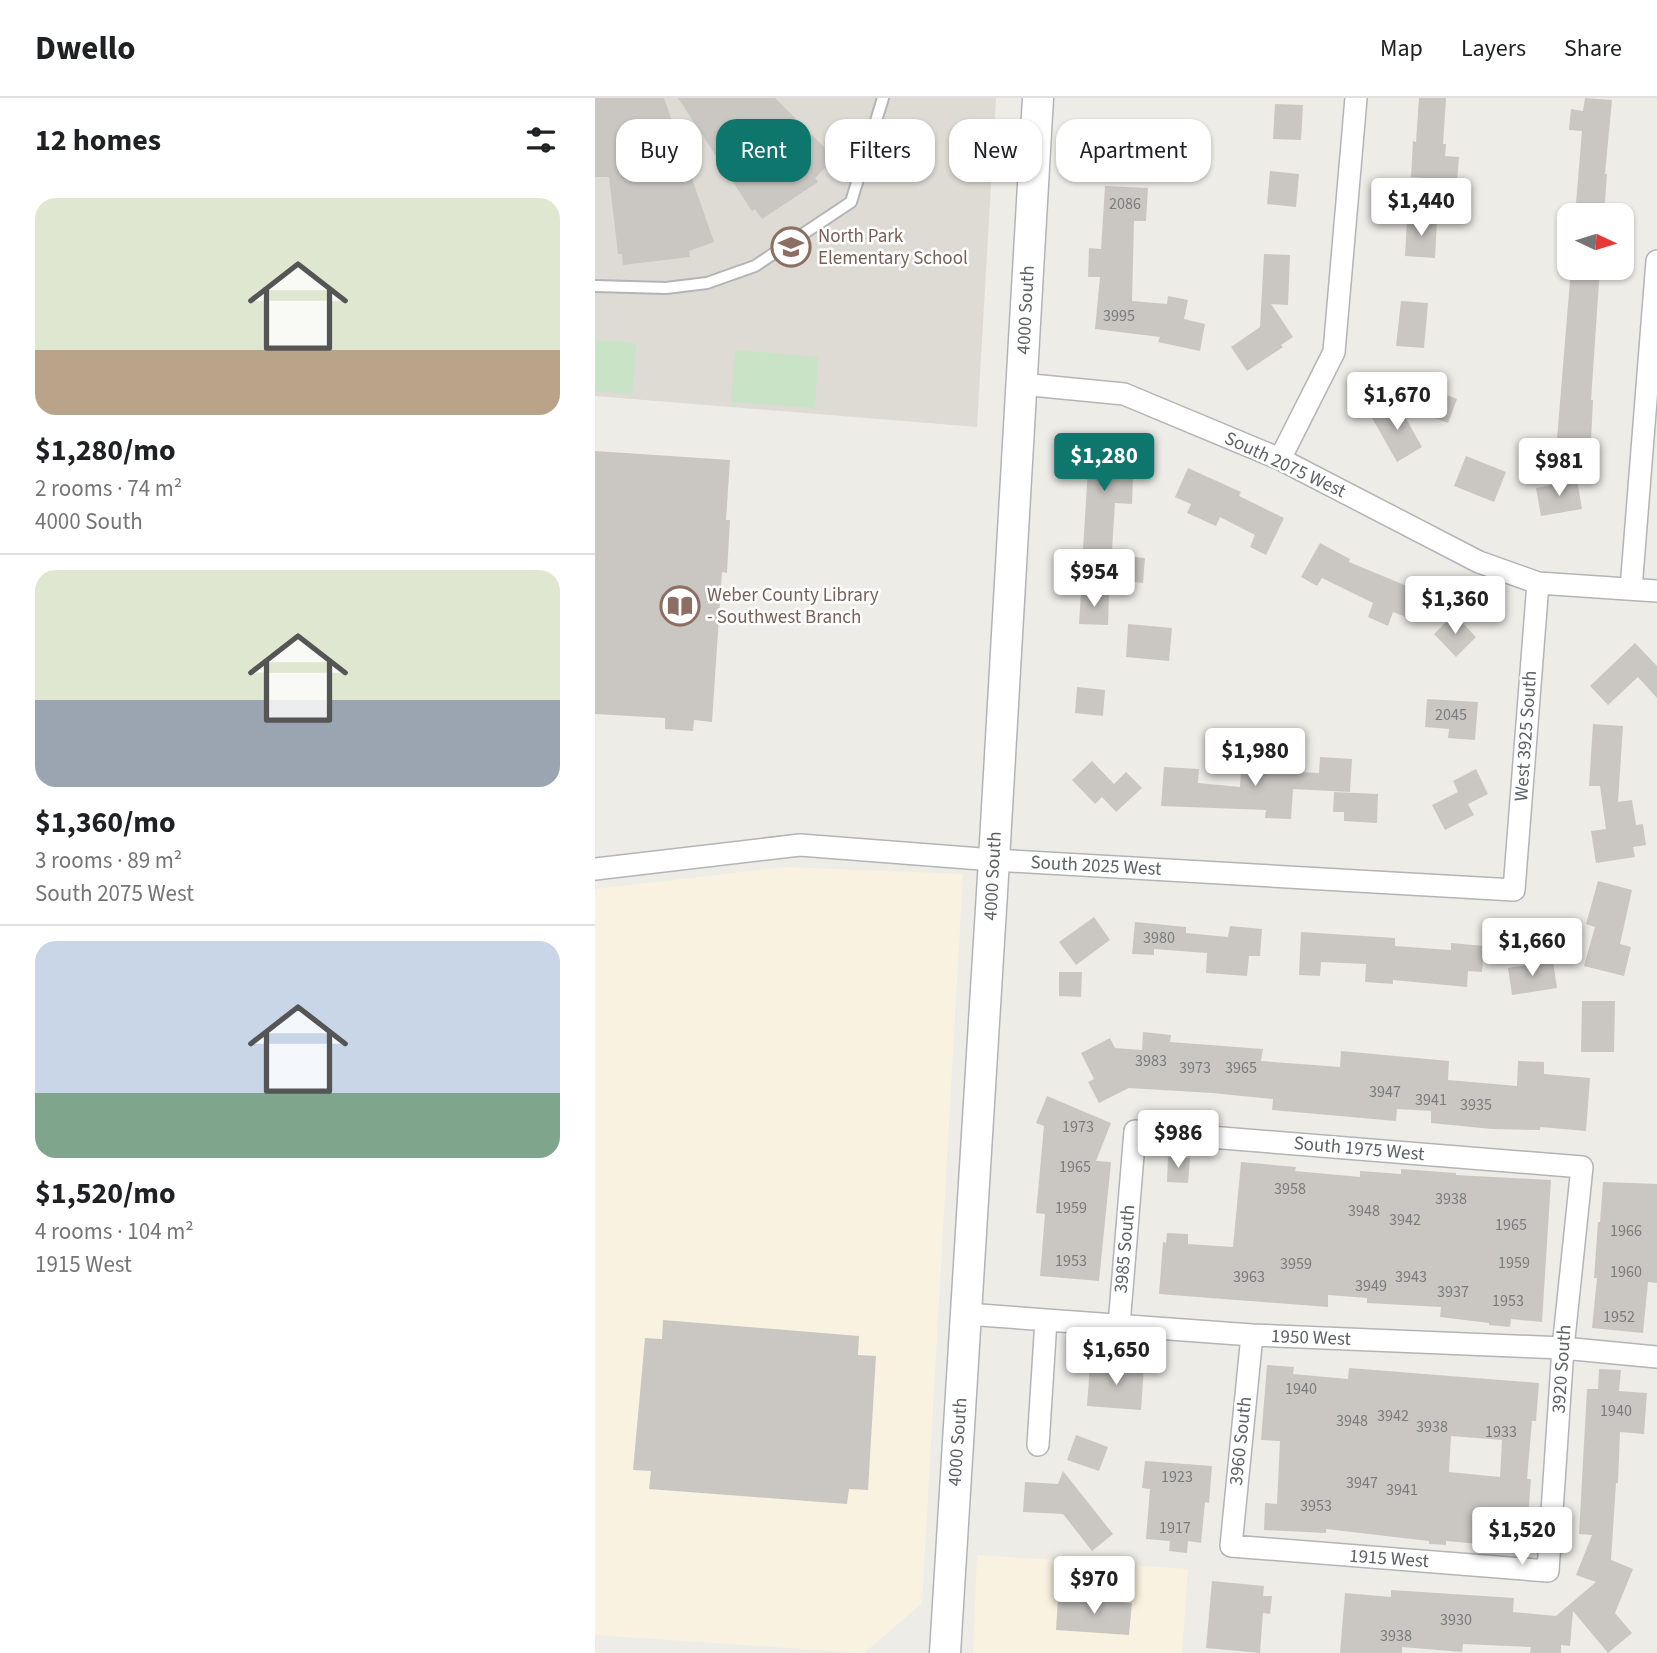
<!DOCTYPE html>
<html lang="en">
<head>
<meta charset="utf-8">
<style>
  body { margin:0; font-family:"Source Sans 3",sans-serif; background:#f2f2f2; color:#202124; height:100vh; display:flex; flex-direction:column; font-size:26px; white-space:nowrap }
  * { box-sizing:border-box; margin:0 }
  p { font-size:23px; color:#757577 }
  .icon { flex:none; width:38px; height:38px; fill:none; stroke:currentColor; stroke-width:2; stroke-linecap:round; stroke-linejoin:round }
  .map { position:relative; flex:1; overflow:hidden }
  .drawer { display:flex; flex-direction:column; background:#fff; width:595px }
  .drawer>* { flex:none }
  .guide { position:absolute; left:21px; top:21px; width:665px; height:63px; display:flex; gap:14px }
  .needle { width:46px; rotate:94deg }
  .buttons { position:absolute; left:962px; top:105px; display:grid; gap:14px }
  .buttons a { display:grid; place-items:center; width:77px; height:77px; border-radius:14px; background:#fff; box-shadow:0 2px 5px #0004; font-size:35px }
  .price { position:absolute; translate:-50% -60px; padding:0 16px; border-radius:7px; background:#fff; color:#222; font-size:23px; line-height:46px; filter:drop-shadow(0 2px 4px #0008) }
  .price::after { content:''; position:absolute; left:50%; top:42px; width:21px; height:16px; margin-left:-10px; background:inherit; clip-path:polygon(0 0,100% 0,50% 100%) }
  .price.selected { background:#0f766e; color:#fff }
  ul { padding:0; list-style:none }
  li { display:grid; align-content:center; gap:14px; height:371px; padding:0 35px }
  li+li { border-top:2px solid #e0e0e0 }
  li span { display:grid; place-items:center; height:217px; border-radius:21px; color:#555 }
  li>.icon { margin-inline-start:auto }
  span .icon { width:126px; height:126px; fill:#fffc; stroke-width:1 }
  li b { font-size:30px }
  h2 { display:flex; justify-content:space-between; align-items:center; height:84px; padding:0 35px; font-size:30px }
  .tag { padding:0 24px; border-radius:21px; background:#fff; box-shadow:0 2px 5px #0004; font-size:24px; line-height:63px }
  .tag.selected { background:#0f766e; color:#fff }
  header { display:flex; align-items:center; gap:42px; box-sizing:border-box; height:98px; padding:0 35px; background:#fff; border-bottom:2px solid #e0e0e0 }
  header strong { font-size:33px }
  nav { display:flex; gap:38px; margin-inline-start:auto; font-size:24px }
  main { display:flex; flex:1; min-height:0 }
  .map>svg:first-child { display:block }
</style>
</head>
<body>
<header>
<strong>Dwello</strong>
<nav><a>Map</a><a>Layers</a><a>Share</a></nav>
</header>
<main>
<section class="drawer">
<h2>12 homes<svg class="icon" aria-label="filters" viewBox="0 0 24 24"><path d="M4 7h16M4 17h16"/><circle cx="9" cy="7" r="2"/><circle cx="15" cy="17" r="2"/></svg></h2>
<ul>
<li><span style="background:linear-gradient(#dfe7d0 70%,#b9a48a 0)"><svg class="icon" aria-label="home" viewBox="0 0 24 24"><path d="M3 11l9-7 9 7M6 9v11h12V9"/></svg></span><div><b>$1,280/mo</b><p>2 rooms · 74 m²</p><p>4000 South</p></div></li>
<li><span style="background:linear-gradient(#dfe7d0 60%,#9aa5b1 0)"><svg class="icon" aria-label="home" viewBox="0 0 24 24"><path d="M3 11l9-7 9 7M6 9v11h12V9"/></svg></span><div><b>$1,360/mo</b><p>3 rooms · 89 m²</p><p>South 2075 West</p></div></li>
<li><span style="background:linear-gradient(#c9d6e8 70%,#7fa58c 0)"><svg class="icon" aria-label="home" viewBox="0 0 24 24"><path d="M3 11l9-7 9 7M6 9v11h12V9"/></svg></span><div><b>$1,520/mo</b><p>4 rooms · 104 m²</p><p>1915 West</p></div></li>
</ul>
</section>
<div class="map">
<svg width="1062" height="1555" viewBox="0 0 1062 1555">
  <rect width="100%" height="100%" fill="#eeece7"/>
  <path fill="#faf2e0" d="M190 769 368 776 327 1505 269 1555 0 1537V791Z
    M382 1457 593 1471 587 1555H378Z"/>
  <path fill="#dedbd5" d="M0 0H401L382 329 0 298Z"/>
  <path fill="#c8e3c6" d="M0 242 41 245 37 296 0 293Z
    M140 252 223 259 220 310 136 304Z"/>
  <path fill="#cac7c3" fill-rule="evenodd" d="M0 0H69L119 144 94 153 95 159 28 167 27 156H23L14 79H0Z
    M83 0H180L240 60 220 80 223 84 167 121 160 111 157 113Z
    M824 0H851L848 46H851L850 58 864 59 862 83 816 79 818 43 821 44Z
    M990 0 1017 2 1010 76H1012L1009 117H980L987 33 974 32 976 11 988 13Z
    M680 6 708 7 706 42 678 41Z
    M514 21 543 22 542 52 513 51Z
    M675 73 704 76 701 109 672 106Z
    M510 88 553 90 551 123H539L537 203 572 206 573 198 593 202 589 221 610 226 605 253 563 244 565 239 500 231 505 179H493L494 150 506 151Z
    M812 121 842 122 840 160 810 158Z
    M669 156 695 157 693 207 676 206 698 239 686 247 688 249 652 273 636 249 665 229Z
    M976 170H1005L996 302H998L996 343 962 341Z
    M806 203 833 205 829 250 801 248Z
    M838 292 862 301 853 325 829 316Z
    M801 303 827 349 802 364 776 318Z
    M495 339 525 340 522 379 538 380 537 406 520 405 517 452 488 451Z
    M0 353 135 362 131 422H135L132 475 127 474 117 624 99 622 98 633 70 631V620L0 616Z
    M871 358 911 374 899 404 859 388Z
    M593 370 646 394 644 398 689 420 671 457 655 449 660 437 625 419 621 428 592 415 596 406 580 399Z
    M982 382 987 411 946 418 941 390Z
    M725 445 755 461 754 464 824 493 813 520 798 514 793 528 773 519 778 505 727 480 722 488 706 479Z
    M527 458 550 460 548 485 524 482Z
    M486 494 514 495 513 527 484 526Z
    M859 516 881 539 861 559 839 536Z
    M533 526 577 530 574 563 531 559Z
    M1040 545 1062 568V600L1043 579 1013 607 995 588Z
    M482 589 510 592 508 618 480 615Z
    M832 601 883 604 880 642 853 640 854 631 830 629Z
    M998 626 1028 628 1023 704 1037 702 1041 727 1048 726 1051 747 1038 749 1040 759 1001 765 996 733 1011 731 1005 688H994Z
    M725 659 757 661 755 694 698 691 696 721 670 720 671 712 566 708 569 669 604 671 603 685 645 689 646 671 724 675Z
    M497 663 519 686 531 674 547 690 521 714 507 699 500 706 477 682Z
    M881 671 893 696 873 706 879 717 850 732 837 707 863 694 858 683Z
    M739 694 783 696 782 725 749 723V714H738Z
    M1003 783 1037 792 1025 846 1036 849 1029 878 989 868 1000 829 991 826Z
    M499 819 515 842 481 867 464 844Z
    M540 824 591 829V835L633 839 635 828 667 831 665 858H654L652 878 611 875 612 855 559 851V857L537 856Z
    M706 834 800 840V848L856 852V845L889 848 887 874 873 873 872 889 798 882V886L770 884 771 866 726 864 725 878 704 877Z
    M958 863 962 890 917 897 913 870Z
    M464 874H487L486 899 464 898Z
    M987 903H1020L1019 954H986Z
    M548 934 576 937 575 944 668 951 666 963 745 969 746 953 854 963 853 982 922 988 923 963 949 964V976L995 980 991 1033 945 1029V1032L897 1031 836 1025V1013L802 1011 801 1023 677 1012 678 1001 617 995 534 990 504 1005 493 984 499 981 486 955 515 940 520 950 547 952Z
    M452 998 516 1025 501 1063 516 1064 504 1183 445 1178 450 1116 441 1115 449 1028 441 1025Z
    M573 1059 595 1060 593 1085 572 1084Z
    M646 1064 701 1069 700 1073 765 1079V1073L806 1076V1071L861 1075V1077L956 1082 947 1224 916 1221 915 1229 894 1227V1225L845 1219 846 1209 772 1205V1200L733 1197V1209L564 1196 568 1144 571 1145 572 1135 593 1136V1146L638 1149Z
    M1008 1084 1062 1086V1185L1053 1184 1048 1235 997 1230 1002 1180H999L1003 1124H1005Z
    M68 1222 264 1238 263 1257 281 1258 273 1392 254 1391 252 1406 54 1391 56 1373 38 1372 50 1240 67 1241Z
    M495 1266 549 1269 546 1312 492 1308Z
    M672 1267 699 1269 698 1276 753 1281 754 1270 944 1285 941 1323H937L932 1381H936L931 1446 887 1442 886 1446 851 1443V1447L834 1446V1443L731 1431V1435L669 1432 670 1405 682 1406 685 1343 666 1342ZM856 1338 907 1342 905 1379 854 1374Z
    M1004 1271 1026 1272 1024 1293 1052 1295 1049 1336 1025 1334 1023 1385H1021L1016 1462 1038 1471 1020 1515 1037 1535 1013 1555 978 1513 975 1548 966 1547V1555H935L936 1549 868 1546 867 1554 807 1549V1555H745L750 1495 796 1499V1492L919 1500 918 1514 961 1518 1001 1484 981 1477 997 1437 984 1436 992 1291H1003Z
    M481 1337 513 1349 504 1373 472 1362Z
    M550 1363 617 1368 614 1405 610 1404 606 1445 593 1443 592 1455 574 1453 575 1443 551 1441 555 1391 547 1390Z
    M468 1373 518 1436 497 1453 468 1416 428 1414 430 1384 463 1386Z
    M617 1483 669 1488 668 1498H677L675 1516 668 1515 665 1555 611 1550Z
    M463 1500 537 1505 534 1537 461 1532Z"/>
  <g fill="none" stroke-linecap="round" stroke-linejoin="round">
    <g stroke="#b2b4b7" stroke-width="14">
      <path id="lane" d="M0 188 71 190 112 185 160 168 256 104 288 0"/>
    </g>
    <g stroke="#b2b4b7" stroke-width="24">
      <path id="street" d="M426 286 529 296 685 361 884 464 943 485 1062 493
        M685 361 739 254 761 0
        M1036 491 1062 163
        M0 771 205 747 399 762 919 792 943 485
        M371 1216 657 1237 968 1250 1062 1259
        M524 1227 540 1033 987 1069 968 1250 953 1473 636 1448 657 1237
        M443 1347 451 1222"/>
    </g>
    <g stroke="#b1b4b7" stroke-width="33">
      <path id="secondary" d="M350 1555 399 762 443 0"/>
    </g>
    <use href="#lane" stroke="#fff" stroke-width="10"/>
    <use href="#street" stroke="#fff" stroke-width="21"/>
    <use href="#secondary" stroke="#fff" stroke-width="30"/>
  </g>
  <defs>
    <g id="school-ring" transform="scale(2.0125)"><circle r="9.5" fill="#fff" stroke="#8d6e63" stroke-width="1.5"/><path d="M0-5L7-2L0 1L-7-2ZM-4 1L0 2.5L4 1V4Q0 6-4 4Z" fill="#8d6e63"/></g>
    <g id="library-ring" transform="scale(2.0125)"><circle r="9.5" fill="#fff" stroke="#8d6e63" stroke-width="1.5"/><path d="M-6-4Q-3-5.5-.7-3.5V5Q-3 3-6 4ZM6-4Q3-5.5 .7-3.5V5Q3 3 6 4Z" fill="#8d6e63"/></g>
  </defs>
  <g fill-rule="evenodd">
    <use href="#school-ring" x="196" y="149"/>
    <use href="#library-ring" x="85" y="508"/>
  </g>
  <g text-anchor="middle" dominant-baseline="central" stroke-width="5" stroke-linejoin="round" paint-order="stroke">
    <g font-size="16" fill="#797b7c">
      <text x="530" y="106">2086</text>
      <text x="524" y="218">3995</text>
      <text x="856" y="617">2045</text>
      <text x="564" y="840">3980</text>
      <text x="556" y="963">3983</text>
      <text x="600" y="970">3973</text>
      <text x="646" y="970">3965</text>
      <text x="790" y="994">3947</text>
      <text x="836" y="1002">3941</text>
      <text x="881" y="1007">3935</text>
      <text x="483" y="1029">1973</text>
      <text x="480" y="1069">1965</text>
      <text x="695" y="1091">3958</text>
      <text x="856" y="1101">3938</text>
      <text x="476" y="1110">1959</text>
      <text x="769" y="1113">3948</text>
      <text x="810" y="1122">3942</text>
      <text x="916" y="1127">1965</text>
      <text x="1031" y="1133">1966</text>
      <text x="476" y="1163">1953</text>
      <text x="919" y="1165">1959</text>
      <text x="701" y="1166">3959</text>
      <text x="1031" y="1174">1960</text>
      <text x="654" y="1179">3963</text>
      <text x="816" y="1179">3943</text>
      <text x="776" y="1188">3949</text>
      <text x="858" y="1194">3937</text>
      <text x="913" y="1203">1953</text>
      <text x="1024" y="1219">1952</text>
      <text x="706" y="1291">1940</text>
      <text x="1021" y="1313">1940</text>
      <text x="798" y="1318">3942</text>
      <text x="757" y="1323">3948</text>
      <text x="837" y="1329">3938</text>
      <text x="906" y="1334">1933</text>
      <text x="582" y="1379">1923</text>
      <text x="767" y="1385">3947</text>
      <text x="807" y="1392">3941</text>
      <text x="721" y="1408">3953</text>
      <text x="580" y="1430">1917</text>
      <text x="861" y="1522">3930</text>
      <text x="801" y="1538">3938</text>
    </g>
    <g font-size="19" fill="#785e54" stroke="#fff" text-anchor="start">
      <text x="223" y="138">North Park<tspan x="223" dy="22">Elementary School</tspan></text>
      <text x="112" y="497">Weber County Library<tspan x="112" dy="22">- Southwest Branch</tspan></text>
    </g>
    <g font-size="19" fill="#5e6265" stroke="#fff">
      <text transform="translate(431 212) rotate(-87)">4000 South</text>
      <text transform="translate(690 367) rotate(25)">South 2075 West</text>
      <text transform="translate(931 638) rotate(-86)">West 3925 South</text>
      <text transform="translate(501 768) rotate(3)">South 2025 West</text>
      <text transform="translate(398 778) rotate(-87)">4000 South</text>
      <text transform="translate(764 1051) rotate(5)">South 1975 West</text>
      <text transform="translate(530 1151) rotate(-85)">3985 South</text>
      <text transform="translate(716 1240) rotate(2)">1950 West</text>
      <text transform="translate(967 1271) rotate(-86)">3920 South</text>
      <text transform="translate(646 1343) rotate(-84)">3960 South</text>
      <text transform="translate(363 1344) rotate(-86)">4000 South</text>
      <text transform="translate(794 1461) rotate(4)">1915 West</text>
    </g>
  </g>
</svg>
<div class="buttons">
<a><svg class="needle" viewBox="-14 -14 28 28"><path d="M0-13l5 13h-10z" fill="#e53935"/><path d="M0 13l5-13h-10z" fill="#757577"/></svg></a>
</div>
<b class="price" style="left:826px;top:140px">$1,440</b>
<b class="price" style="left:802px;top:334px">$1,670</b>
<b class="price selected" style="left:509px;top:395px">$1,280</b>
<b class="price" style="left:964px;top:400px">$981</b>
<b class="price" style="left:499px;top:511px">$954</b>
<b class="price" style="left:860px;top:538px">$1,360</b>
<b class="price" style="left:660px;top:690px">$1,980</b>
<b class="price" style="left:937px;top:880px">$1,660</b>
<b class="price" style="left:583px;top:1072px">$986</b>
<b class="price" style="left:521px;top:1289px">$1,650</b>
<b class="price" style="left:927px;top:1469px">$1,520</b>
<b class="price" style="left:499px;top:1518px">$970</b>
<div class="guide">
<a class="tag">Buy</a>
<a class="tag selected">Rent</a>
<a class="tag">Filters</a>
<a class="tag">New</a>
<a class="tag">Apartment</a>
</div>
</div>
</main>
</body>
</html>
